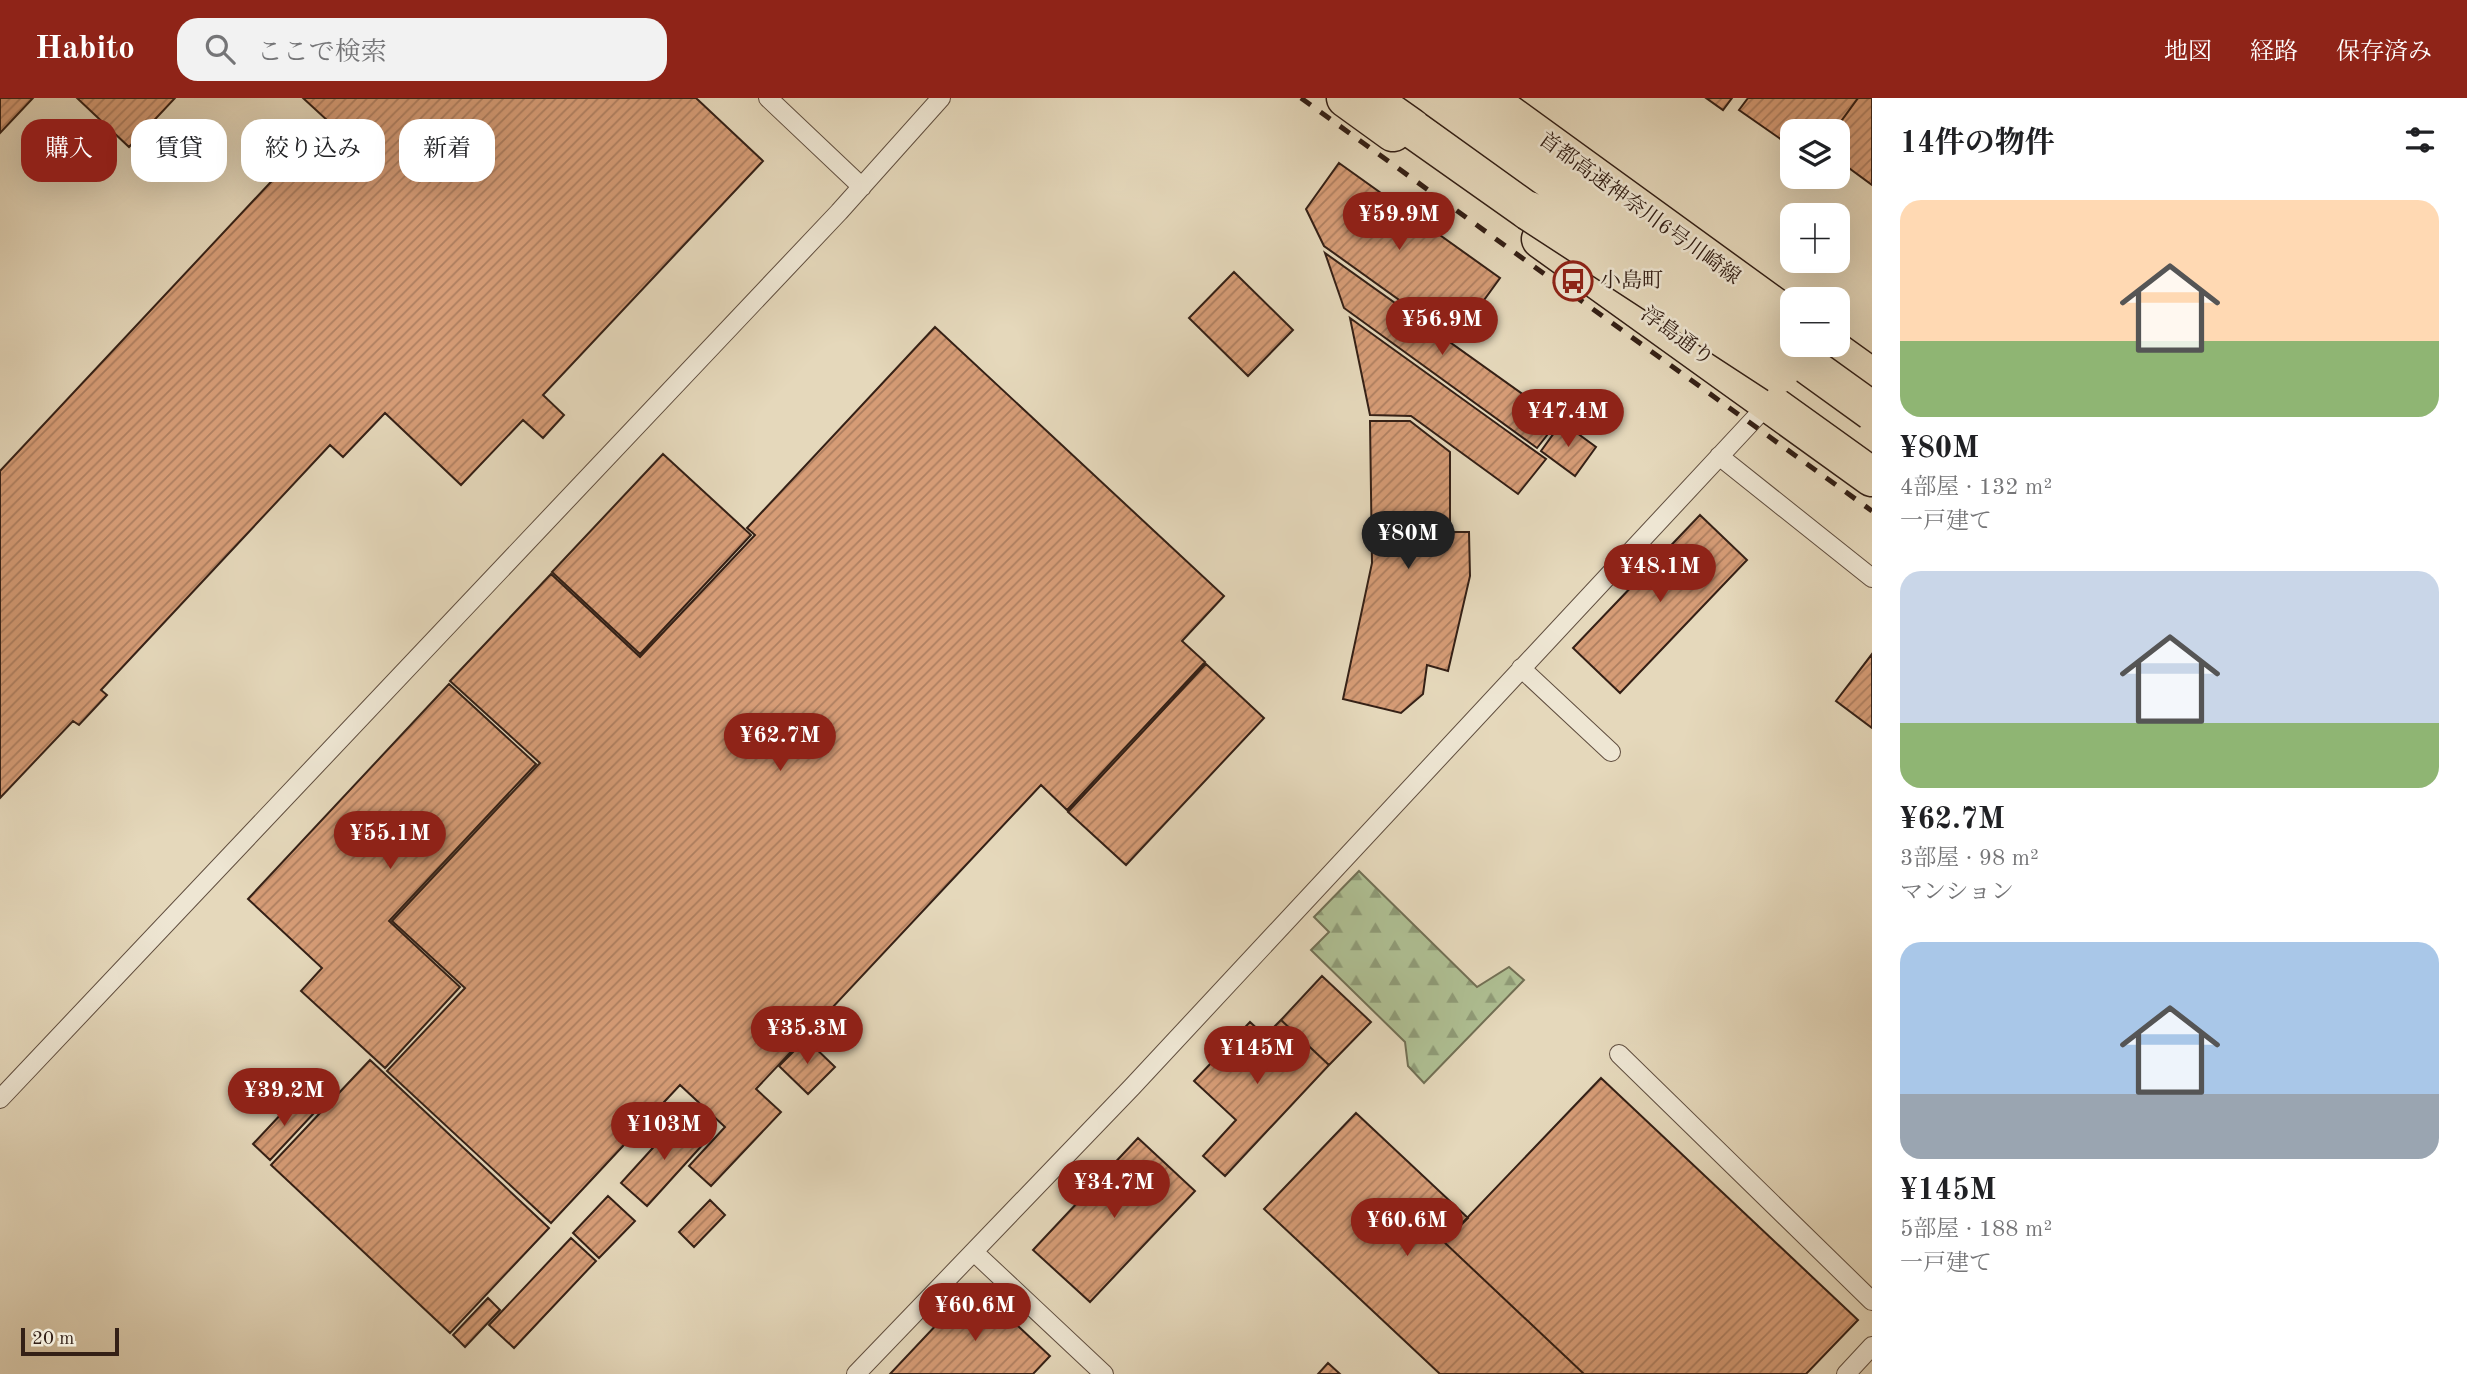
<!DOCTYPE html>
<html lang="ja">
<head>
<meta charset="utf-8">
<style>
  body { margin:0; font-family:"Old Standard TT","Noto Serif JP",serif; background:#f2f2f2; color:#202124; height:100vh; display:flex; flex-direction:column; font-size:26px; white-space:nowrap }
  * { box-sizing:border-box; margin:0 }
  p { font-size:23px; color:#757577 }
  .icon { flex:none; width:38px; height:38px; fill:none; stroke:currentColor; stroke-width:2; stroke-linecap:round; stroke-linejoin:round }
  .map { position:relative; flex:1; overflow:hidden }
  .drawer { display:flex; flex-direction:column; background:#fff; width:595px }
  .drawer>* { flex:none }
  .guide { position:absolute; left:21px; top:21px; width:665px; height:63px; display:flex; gap:14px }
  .fabs { position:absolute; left:1780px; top:21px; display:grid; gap:14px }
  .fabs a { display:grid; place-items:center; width:70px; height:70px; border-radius:14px; background:#fff; box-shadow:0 7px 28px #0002; font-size:35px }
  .scale { position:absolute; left:21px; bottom:18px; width:98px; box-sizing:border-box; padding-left:7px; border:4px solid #342016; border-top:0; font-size:19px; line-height:24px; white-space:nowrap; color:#342016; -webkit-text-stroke:5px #eee6d3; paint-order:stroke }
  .price { position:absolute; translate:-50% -60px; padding:0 16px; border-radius:24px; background:#8f2418; color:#fff; font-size:23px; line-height:46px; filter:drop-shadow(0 2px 4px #0008) }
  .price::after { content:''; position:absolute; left:50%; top:42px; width:21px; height:16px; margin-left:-10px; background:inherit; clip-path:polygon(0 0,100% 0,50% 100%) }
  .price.on { background:#222; color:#fff }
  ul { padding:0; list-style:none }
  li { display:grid; align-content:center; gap:14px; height:371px; padding:0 28px }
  li span { display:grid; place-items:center; height:217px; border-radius:21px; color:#555 }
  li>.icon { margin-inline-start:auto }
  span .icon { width:126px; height:126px; fill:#fffc; stroke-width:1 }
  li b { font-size:30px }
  h2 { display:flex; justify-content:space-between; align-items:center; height:84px; padding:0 28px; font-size:30px }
  .pill { padding:0 24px; border-radius:21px; background:#fff; box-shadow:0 7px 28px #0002; font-size:24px; line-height:63px }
  .pill.on { background:#8f2418; color:#fff }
  header { display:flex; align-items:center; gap:42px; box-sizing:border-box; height:98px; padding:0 35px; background:#8f2418; color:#fff }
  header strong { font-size:33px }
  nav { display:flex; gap:38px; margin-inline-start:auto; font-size:24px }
  .search { width:490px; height:63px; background:#f2f2f2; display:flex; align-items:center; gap:18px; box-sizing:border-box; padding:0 24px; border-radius:21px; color:#757577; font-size:26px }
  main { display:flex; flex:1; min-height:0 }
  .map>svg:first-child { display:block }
</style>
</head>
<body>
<header>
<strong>Habito</strong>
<div class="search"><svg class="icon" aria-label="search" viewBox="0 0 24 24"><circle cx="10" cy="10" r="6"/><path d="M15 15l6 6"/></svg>ここで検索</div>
<nav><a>地図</a><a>経路</a><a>保存済み</a></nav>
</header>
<main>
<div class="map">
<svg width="1872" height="1276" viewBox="0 0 1872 1276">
  <defs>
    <pattern id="forest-firs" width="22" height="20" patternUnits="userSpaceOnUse" patternTransform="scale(1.75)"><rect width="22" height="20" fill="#afc094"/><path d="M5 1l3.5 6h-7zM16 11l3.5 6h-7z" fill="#8f9c78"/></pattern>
    <pattern id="building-hatch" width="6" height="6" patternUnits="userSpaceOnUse" patternTransform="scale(1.75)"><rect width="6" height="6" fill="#d69c76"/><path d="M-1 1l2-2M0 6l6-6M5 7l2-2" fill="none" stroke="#ae7f60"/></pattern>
  </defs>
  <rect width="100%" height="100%" fill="#e5d8bb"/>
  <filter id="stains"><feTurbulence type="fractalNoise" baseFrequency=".00286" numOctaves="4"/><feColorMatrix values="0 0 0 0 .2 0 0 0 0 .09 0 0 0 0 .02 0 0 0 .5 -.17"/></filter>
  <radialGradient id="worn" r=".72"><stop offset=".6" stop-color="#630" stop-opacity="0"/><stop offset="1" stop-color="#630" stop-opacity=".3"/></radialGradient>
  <path fill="url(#forest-firs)" stroke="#727055" stroke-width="2" d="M1359 773 1477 889 1509 869 1524 882 1424 985 1408 968 1405 944 1311 852 1329 834 1314 819Z"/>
  <path fill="url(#building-hatch)" stroke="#342016" stroke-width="2" d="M0 0H33L0 35Z
    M77 0H175L129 49Z
    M303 0H696L763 63 543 297 564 317 543 340 523 322 461 387 385 315 343 359 330 347 101 592 107 597 79 627 73 623 0 700V373L328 23Z
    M1706 0H1732L1723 12Z
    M1748 0H1858L1834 33H1792V49L1739 12Z
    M1858 0H1872V87L1838 62V33H1834Z
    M1339 65 1500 180 1455 242 1324 148 1306 111Z
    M1325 155 1559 322 1537 350 1344 210Z
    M1234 174 1293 232 1248 278 1189 220Z
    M1350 220 1546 361 1518 396 1411 318 1370 317Z
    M935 229 1224 498 1182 543 1205 564 1067 712 1041 687 756 991 781 1014 711 1088 689 1068 725 1029 680 987 551 1125 387 973 465 890 392 823 540 665 450 583 551 476 640 559 755 437 747 430Z
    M1370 323H1410L1450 354V434H1469L1470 478 1448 573 1427 567 1423 596 1401 615 1343 601 1372 465Z
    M1562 324 1596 349 1575 378 1541 353Z
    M663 356 751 437 640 556 552 474Z
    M1700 417 1747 462 1620 595 1573 550Z
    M1872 556V630L1836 603Z
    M1206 566 1264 620 1126 767 1068 714Z
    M449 586 536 666 389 823 460 889 385 970 301 893 322 870 248 801Z
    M1322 878 1371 924 1329 967 1281 922Z
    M1281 922 1329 967 1225 1078 1203 1058 1236 1022 1194 983 1250 924 1265 938Z
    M806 941 835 969 808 996 779 968Z
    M370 962 549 1130 450 1235 271 1067Z
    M1601 980 1858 1222 1806 1276H1584L1444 1144Z
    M298 998 315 1014 270 1062 253 1046Z
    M1356 1015 1468 1120 1444 1144 1584 1276H1440L1264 1111Z
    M680 1020 706 1043 647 1108 621 1085Z
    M1138 1040 1195 1093 1090 1204 1033 1152Z
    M608 1098 635 1123 599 1160 573 1135Z
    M710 1102 725 1117 694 1149 679 1134Z
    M571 1140 596 1163 514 1250 489 1227Z
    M974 1187 1050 1258 1033 1276H890Z
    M488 1200 500 1212 465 1249 453 1237Z
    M1328 1265 1340 1276H1318Z"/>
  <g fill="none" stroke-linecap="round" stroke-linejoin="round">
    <g stroke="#604e3f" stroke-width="20">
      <path id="service" d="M768 0 862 89
        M1719 358 1872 480
        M1521 570 1611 654
        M1619 956 1872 1203
        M0 1001 839 114 941 0
        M974 1154 1104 1276
        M856 1276 1132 989 1771 303
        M1846 1276 1872 1248"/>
    </g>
    <g stroke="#342016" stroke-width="41">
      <path id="trunk" d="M1346 0 1393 34
        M1541 141 1872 379"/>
    </g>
    <g stroke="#342016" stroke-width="41">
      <path id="motorway" d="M1369 0 1529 113
        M1826 247 1872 280"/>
    </g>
    <use href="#service" stroke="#eee6d3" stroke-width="18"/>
    <use href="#trunk" stroke="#e5d8bb" stroke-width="38"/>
    <use href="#motorway" stroke="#e5d8bb" stroke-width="38"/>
    <path stroke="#342016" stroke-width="5" stroke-dasharray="12 12" stroke-linecap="butt" d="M1301 0 1872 413"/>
    <g stroke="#342016" stroke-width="41" stroke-linecap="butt">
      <path id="motorway-bridge" d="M1437 0 1872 313
        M1486 0 1792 222
        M1529 113 1779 276"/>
    </g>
    <use href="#motorway-bridge" stroke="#e5d8bb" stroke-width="38"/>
  </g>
  <defs>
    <g id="bus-ring" transform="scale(2.0125)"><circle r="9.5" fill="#eee6d3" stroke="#8f2418" stroke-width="1.5"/><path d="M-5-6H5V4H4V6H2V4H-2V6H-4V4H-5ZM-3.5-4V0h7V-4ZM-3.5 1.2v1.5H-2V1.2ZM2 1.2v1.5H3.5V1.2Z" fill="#8f2418"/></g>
  </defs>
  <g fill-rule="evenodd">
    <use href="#bus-ring" x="1573" y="183"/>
  </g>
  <g text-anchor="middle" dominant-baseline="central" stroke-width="5" stroke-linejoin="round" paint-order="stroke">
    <g font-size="21" fill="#342016" stroke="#eee6d3">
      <text transform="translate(1639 111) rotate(36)">首都高速神奈川6号川崎線</text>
      <text transform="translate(1677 239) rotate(36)">浮島通り</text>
    </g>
    <g font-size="21" fill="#342016" stroke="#eee6d3" text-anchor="start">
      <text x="1600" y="183">小島町</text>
    </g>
  </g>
  <rect width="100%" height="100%" filter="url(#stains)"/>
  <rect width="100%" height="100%" fill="url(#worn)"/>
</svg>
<div class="fabs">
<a><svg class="icon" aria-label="layers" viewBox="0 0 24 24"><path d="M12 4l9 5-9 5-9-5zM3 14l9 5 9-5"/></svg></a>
<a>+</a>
<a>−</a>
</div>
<div class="scale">20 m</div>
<b class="price" style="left:1399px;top:154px">¥59.9M</b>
<b class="price" style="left:1442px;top:259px">¥56.9M</b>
<b class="price" style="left:1568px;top:351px">¥47.4M</b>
<b class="price on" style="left:1408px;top:473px">¥80M</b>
<b class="price" style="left:1660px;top:506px">¥48.1M</b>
<b class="price" style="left:780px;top:675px">¥62.7M</b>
<b class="price" style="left:390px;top:773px">¥55.1M</b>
<b class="price" style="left:807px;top:968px">¥35.3M</b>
<b class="price" style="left:1257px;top:988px">¥145M</b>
<b class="price" style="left:284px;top:1030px">¥39.2M</b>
<b class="price" style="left:664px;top:1064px">¥103M</b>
<b class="price" style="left:1114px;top:1122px">¥34.7M</b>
<b class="price" style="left:1407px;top:1160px">¥60.6M</b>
<b class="price" style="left:975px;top:1245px">¥60.6M</b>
<div class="guide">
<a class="pill on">購入</a>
<a class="pill">賃貸</a>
<a class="pill">絞り込み</a>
<a class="pill">新着</a>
</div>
</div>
<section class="drawer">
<h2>14件の物件<svg class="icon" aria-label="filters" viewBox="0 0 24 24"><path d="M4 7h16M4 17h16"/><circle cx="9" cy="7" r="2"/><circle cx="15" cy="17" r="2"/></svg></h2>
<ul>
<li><span style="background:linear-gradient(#ffd9b3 65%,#8fb573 0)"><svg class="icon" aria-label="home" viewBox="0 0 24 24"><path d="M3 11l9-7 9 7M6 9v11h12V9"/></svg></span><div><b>¥80M</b><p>4部屋 · 132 m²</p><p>一戸建て</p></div></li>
<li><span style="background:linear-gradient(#c9d6e8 70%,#8fb573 0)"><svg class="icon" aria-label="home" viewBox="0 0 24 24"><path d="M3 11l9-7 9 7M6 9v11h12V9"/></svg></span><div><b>¥62.7M</b><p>3部屋 · 98 m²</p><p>マンション</p></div></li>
<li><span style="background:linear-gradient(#a9c7e8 70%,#9aa5b1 0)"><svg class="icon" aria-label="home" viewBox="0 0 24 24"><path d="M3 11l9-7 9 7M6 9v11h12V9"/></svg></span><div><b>¥145M</b><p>5部屋 · 188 m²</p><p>一戸建て</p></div></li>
</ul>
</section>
</main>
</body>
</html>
